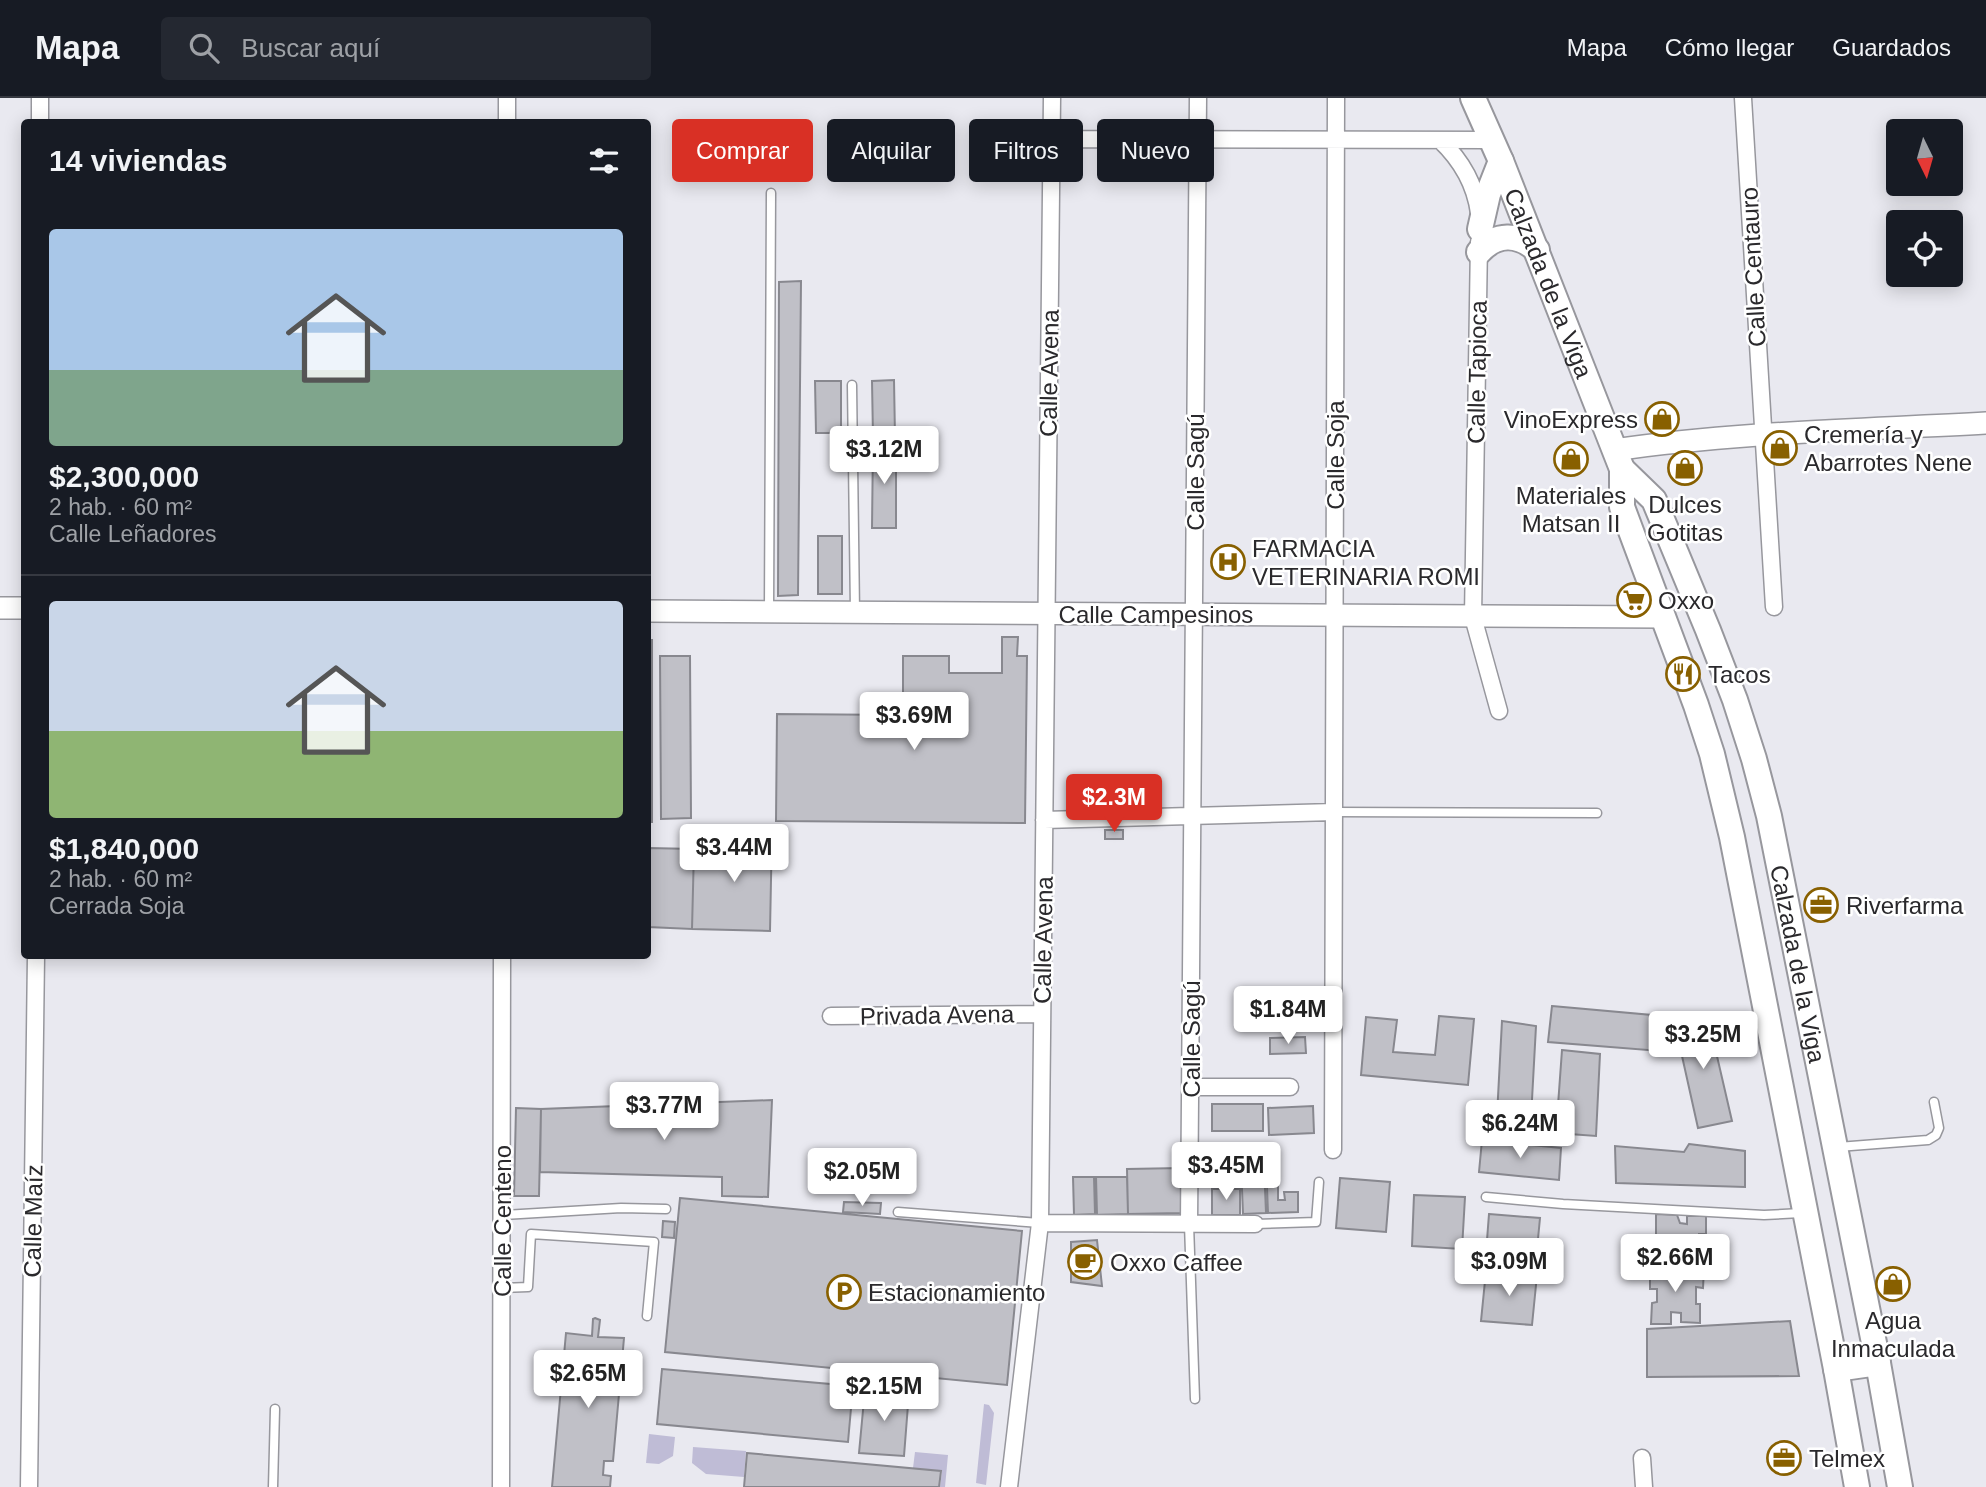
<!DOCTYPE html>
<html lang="es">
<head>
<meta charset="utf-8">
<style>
  body { margin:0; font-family:Helvetica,sans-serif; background:#242831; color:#f1f3f6; height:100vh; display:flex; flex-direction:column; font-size:26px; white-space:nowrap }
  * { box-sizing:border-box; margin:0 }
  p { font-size:23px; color:#9ea1a6 }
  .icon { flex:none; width:38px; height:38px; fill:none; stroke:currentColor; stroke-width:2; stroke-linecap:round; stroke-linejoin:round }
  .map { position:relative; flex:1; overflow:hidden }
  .drawer { position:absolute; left:21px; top:21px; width:630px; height:840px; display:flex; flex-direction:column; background:#171b24; border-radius:7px; box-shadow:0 4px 18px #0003 }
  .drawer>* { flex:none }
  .hud { position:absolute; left:672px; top:21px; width:665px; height:63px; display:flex; gap:14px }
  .needle { width:46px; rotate:175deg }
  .fabs { position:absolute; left:1886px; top:21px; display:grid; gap:14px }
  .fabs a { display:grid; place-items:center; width:77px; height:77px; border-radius:7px; background:#171b24; box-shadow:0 4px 18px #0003; font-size:35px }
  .price { position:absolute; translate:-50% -60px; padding:0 16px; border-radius:7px; background:#fff; color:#222; font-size:23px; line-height:46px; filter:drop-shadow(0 2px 4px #0008) }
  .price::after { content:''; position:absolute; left:50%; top:42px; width:21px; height:16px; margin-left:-10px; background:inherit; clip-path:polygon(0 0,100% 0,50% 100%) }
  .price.current { background:#d93025; color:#fff }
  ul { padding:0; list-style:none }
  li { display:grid; align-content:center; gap:14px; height:371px; padding:0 28px }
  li+li { border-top:2px solid #363941 }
  li span { display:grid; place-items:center; height:217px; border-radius:7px; color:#555 }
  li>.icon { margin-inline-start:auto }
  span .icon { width:126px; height:126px; fill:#fffc; stroke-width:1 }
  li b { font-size:30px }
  h2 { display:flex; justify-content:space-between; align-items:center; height:84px; padding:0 28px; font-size:30px }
  .tag { padding:0 24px; border-radius:7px; background:#171b24; box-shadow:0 4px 18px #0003; font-size:24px; line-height:63px }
  .tag.current { background:#d93025; color:#fff }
  header { display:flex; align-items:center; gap:42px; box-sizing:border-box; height:98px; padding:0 35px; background:#171b24; border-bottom:2px solid #363941 }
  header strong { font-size:33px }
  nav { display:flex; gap:38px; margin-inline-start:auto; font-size:24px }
  .search { width:490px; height:63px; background:#242831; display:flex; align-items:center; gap:18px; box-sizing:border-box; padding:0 24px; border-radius:7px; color:#9ea1a6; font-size:26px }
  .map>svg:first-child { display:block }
</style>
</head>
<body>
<header>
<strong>Mapa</strong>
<div class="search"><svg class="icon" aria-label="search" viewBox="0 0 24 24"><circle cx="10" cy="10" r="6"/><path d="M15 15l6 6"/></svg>Buscar aquí</div>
<nav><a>Mapa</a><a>Cómo llegar</a><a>Guardados</a></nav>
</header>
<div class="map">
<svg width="1986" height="1389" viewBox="0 0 1986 1389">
  <rect width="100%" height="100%" fill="#e9e9f0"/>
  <path fill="#bfbcd6" d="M984 1306 989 1307 994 1315 986 1387 976 1385Z
    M649 1336 675 1339 673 1358 659 1366 646 1365Z
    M693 1349 746 1353 744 1379 706 1376 692 1365Z
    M915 1354 948 1357 945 1389H940L942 1373 913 1370Z"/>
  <path fill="#c0c0c7" stroke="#88888f" stroke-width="2" d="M801 183 798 497 778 498 779 184Z
    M894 282 895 339H873L872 283Z
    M815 283H841V335H816Z
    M873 346H896V430H872Z
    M818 438H842V496H818Z
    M1002 539H1018L1017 558H1027L1025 725 776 723 777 616 903 617V558H949V575H1002Z
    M648 542H652V601H648Z
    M660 558H690L691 720 661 721Z
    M648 601H652V664H648Z
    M648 664H652V724H648Z
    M737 730 772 731 770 833 692 831 694 751 737 752Z
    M1105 732H1123V741H1105Z
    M648 750 694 751 692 831 648 829Z
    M1552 908 1663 918 1660 953 1548 944Z
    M1707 915 1732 1023 1698 1030 1674 922Z
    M1439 918 1474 921 1468 987 1361 977 1366 919 1397 922 1393 954 1435 957Z
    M1502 923 1536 928 1531 1020 1497 1018Z
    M1305 939 1306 955 1270 956V940Z
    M1562 952 1600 956 1596 1038 1556 1035Z
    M772 1002 768 1099 722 1098V1079L540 1074 541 1011Z
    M1212 1006H1263V1033H1212Z
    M1313 1008 1314 1035 1269 1037 1268 1010Z
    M516 1010 541 1011 539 1098H514Z
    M1482 1042 1561 1050 1559 1082 1479 1074Z
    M1689 1046 1745 1053V1089L1616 1085 1615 1048 1684 1054Z
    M1264 1066 1266 1115 1243 1116 1241 1067Z
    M1181 1070V1115L1128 1116 1127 1071Z
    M1073 1079H1094L1095 1116 1074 1117Z
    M1096 1079H1127L1128 1116 1097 1117Z
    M1340 1080 1390 1084 1386 1134 1336 1130Z
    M1278 1088V1102H1285L1284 1094H1298V1114L1268 1115 1267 1089Z
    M1212 1091H1240V1117H1212Z
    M1414 1097 1465 1099 1462 1151 1412 1148Z
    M680 1100 1022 1133 1007 1287 665 1254Z
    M844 1104 881 1105 880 1116 843 1114Z
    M1489 1116 1540 1120 1535 1172 1485 1168Z
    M1656 1116 1677 1117 1680 1125 1687 1126V1118H1706V1136H1699L1698 1157H1703L1704 1170 1685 1169 1686 1165 1673 1164 1675 1167 1650 1166 1653 1150 1661 1148 1660 1139 1656 1137Z
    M663 1123 675 1124 674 1140 662 1139Z
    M1097 1142 1102 1188 1071 1184V1144Z
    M1650 1166 1675 1167 1674 1180 1684 1181 1685 1169 1704 1170 1703 1190 1696 1189V1206H1700V1225L1681 1224V1215L1671 1214V1226H1651L1652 1205 1657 1204V1191H1650Z
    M1486 1173 1537 1177 1532 1227 1481 1223Z
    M595 1220 600 1222 598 1239 624 1240 613 1363H604L603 1377 611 1378 610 1389H552L566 1235 592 1238 593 1221Z
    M1790 1223 1799 1278 1647 1279V1231Z
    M662 1271 853 1288 848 1344 657 1326Z
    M865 1291 909 1294 904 1358 859 1355Z
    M747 1355 941 1373 939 1389H744Z"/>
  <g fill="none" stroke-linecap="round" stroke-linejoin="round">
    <g stroke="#97979d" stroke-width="11">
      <path id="lane" d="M852 287 855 514
        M769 512 771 95
        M1334 714 1597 715
        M1838 1049 1928 1042 1936 1037 1939 1030 1934 1004
        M1486 1099 1563 1106 1764 1117 1801 1115
        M898 1114 1040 1125
        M502 1117 621 1110 666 1111
        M1189 1126 1195 1301
        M1255 1126 1316 1124 1319 1084
        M502 1190 528 1189 531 1136 654 1144 647 1218
        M273 1389 275 1311"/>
    </g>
    <g stroke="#97979d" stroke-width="19">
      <path id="street" d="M1743 0 1774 509
        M40 24V0
        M507 24V0
        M1051 41 1493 42
        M1440 42C1461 62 1475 85 1479 115
        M1479 144 1473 519 1499 613
        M1044 722 1334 714
        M831 918 1042 916
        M1190 989H1290
        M1333 1052 1336 0
        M1040 1125 1255 1126
        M1189 1126 1198 0
        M1642 1360 1644 1389
        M29 1389 36 858
        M501 1389 502 858
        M1009 1389 1040 1125 1052 0"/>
    </g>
    <g stroke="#97979d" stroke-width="24">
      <path id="secondary" d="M1614 352C1737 334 1862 332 1986 325
        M0 510H24
        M648 513 1664 519"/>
    </g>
    <g stroke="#97979d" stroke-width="28">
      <g id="primary">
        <path id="s1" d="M1473 0 1501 63 1622 371V409L1696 607 1712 656 1732 739 1836 1271 1857 1389"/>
        <path d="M1480 131 1488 96 1501 63"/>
        <path d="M1479 154C1496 135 1518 135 1537 152"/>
        <path id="s2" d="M1622 371 1654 402 1708 532 1735 602 1754 661 1769 718 1878 1265 1900 1389"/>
        <path d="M1836 1271 1878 1265"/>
      </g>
    </g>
    <use href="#lane" stroke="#fff" stroke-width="8"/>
    <use href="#street" stroke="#fff" stroke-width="16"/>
    <use href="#secondary" stroke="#fff" stroke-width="21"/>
    <use href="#primary" stroke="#fff" stroke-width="24"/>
  </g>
  <defs>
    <g id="shop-ring" transform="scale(1.75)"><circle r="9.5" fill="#fff" stroke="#886000" stroke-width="1.5"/><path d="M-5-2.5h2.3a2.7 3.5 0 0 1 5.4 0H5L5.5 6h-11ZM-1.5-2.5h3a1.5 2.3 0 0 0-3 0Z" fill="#886000"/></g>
    <g id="hospital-ring" transform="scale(1.75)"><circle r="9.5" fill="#fff" stroke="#886000" stroke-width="1.5"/><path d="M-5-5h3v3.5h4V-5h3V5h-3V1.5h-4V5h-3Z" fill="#886000"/></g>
    <g id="supermarket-ring" transform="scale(1.75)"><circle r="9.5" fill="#fff" stroke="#886000" stroke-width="1.5"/><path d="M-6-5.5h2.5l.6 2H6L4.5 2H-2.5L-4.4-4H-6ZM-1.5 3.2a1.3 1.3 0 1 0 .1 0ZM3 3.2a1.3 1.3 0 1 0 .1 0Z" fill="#886000"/></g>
    <g id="restaurant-ring" transform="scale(1.75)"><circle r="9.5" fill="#fff" stroke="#886000" stroke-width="1.5"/><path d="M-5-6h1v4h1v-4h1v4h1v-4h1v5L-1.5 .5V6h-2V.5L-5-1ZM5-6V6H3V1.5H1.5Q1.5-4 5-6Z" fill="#886000"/></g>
    <g id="office-ring" transform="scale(1.75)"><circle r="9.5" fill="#fff" stroke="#886000" stroke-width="1.5"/><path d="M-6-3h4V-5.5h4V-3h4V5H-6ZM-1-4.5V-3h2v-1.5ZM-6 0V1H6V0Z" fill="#886000"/></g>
    <g id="cafe-ring" transform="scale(1.75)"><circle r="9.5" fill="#fff" stroke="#886000" stroke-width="1.5"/><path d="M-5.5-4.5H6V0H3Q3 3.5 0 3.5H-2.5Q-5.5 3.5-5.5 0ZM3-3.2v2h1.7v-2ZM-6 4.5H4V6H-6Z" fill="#886000"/></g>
    <g id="parking-ring" transform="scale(1.75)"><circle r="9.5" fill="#fff" stroke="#886000" stroke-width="1.5"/><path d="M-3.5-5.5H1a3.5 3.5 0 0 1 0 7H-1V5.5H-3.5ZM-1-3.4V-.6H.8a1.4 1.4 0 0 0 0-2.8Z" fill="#886000"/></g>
  </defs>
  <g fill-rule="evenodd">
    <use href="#shop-ring" x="1662" y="321"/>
    <use href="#shop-ring" x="1780" y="350"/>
    <use href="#shop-ring" x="1571" y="361"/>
    <use href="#shop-ring" x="1685" y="370"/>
    <use href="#hospital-ring" x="1228" y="464"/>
    <use href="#supermarket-ring" x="1634" y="502"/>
    <use href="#restaurant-ring" x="1683" y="576"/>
    <use href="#office-ring" x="1821" y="807"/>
    <use href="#cafe-ring" x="1085" y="1164"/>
    <use href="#shop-ring" x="1893" y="1186"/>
    <use href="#parking-ring" x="844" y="1194"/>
    <use href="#office-ring" x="1784" y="1360"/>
  </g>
  <g text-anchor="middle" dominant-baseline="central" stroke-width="5" stroke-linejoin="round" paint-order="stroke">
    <g font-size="24" fill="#2a292c" stroke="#fff">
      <text transform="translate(1753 169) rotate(-93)">Calle Centauro</text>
      <text stroke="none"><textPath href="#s1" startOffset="200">Calzada de la Viga</textPath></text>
      <text transform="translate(1477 274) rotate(-89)">Calle Tapioca</text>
      <text transform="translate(1049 275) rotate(-89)">Calle Avena</text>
      <text transform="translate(1335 357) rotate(-90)">Calle Soja</text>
      <text transform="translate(1195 374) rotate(-90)">Calle Sagú</text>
      <text x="1156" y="516">Calle Campesinos</text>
      <text transform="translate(1043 842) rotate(-89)">Calle Avena</text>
      <text stroke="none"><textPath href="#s2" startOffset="532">Calzada de la Viga</textPath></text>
      <text transform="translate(937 917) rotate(-1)">Privada Avena</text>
      <text transform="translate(1191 941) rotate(-90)">Calle Sagú</text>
      <text transform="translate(33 1123) rotate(-89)">Calle Maíz</text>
      <text transform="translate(502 1123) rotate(-90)">Calle Centeno</text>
    </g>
    <g font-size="24" fill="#2a292c" stroke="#fff" text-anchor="start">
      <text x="1638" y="321" text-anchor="end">VinoExpress</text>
      <text x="1804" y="336">Cremería y<tspan x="1804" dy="28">Abarrotes Nene</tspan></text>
      <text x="1571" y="397" text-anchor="middle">Materiales<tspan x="1571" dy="28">Matsan II</tspan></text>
      <text x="1685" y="406" text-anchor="middle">Dulces<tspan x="1685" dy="28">Gotitas</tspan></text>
      <text x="1252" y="450">FARMACIA<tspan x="1252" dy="28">VETERINARIA ROMI</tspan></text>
      <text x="1658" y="502">Oxxo</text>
      <text x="1708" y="576">Tacos</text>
      <text x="1846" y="807">Riverfarma</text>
      <text x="1110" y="1164">Oxxo Caffee</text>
      <text x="868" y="1194">Estacionamiento</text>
      <text x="1893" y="1222" text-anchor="middle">Agua<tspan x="1893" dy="28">Inmaculada</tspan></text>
      <text x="1809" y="1360">Telmex</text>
    </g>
  </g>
</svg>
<div class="fabs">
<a><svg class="needle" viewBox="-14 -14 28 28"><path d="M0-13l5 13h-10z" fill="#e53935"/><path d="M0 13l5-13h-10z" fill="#9ea1a6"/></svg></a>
<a><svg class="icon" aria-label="locate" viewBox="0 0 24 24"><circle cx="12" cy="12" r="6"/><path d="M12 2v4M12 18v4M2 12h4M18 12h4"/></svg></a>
</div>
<b class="price" style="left:884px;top:388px">$3.12M</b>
<b class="price" style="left:914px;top:654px">$3.69M</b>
<b class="price current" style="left:1114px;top:736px">$2.3M</b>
<b class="price" style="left:734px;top:786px">$3.44M</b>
<b class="price" style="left:1288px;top:948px">$1.84M</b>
<b class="price" style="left:1703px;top:973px">$3.25M</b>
<b class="price" style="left:664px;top:1044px">$3.77M</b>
<b class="price" style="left:1520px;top:1062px">$6.24M</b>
<b class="price" style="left:1226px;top:1104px">$3.45M</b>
<b class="price" style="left:862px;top:1110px">$2.05M</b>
<b class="price" style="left:1675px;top:1196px">$2.66M</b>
<b class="price" style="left:1509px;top:1200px">$3.09M</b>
<b class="price" style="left:588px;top:1312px">$2.65M</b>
<b class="price" style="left:884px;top:1325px">$2.15M</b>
<div class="hud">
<a class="tag current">Comprar</a>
<a class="tag">Alquilar</a>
<a class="tag">Filtros</a>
<a class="tag">Nuevo</a>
</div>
<section class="drawer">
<h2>14 viviendas<svg class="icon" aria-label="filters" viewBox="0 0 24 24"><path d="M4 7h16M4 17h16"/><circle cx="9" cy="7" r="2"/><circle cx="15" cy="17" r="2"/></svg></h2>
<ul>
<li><span style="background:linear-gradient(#a9c7e8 65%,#7fa58c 0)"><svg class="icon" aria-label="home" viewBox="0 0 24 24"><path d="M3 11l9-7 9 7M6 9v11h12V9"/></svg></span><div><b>$2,300,000</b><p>2 hab. · 60 m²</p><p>Calle Leñadores</p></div></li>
<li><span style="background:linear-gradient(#c9d6e8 60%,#8fb573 0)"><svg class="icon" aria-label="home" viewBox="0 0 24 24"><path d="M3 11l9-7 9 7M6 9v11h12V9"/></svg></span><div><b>$1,840,000</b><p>2 hab. · 60 m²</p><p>Cerrada Soja</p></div></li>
</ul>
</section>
</div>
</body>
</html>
